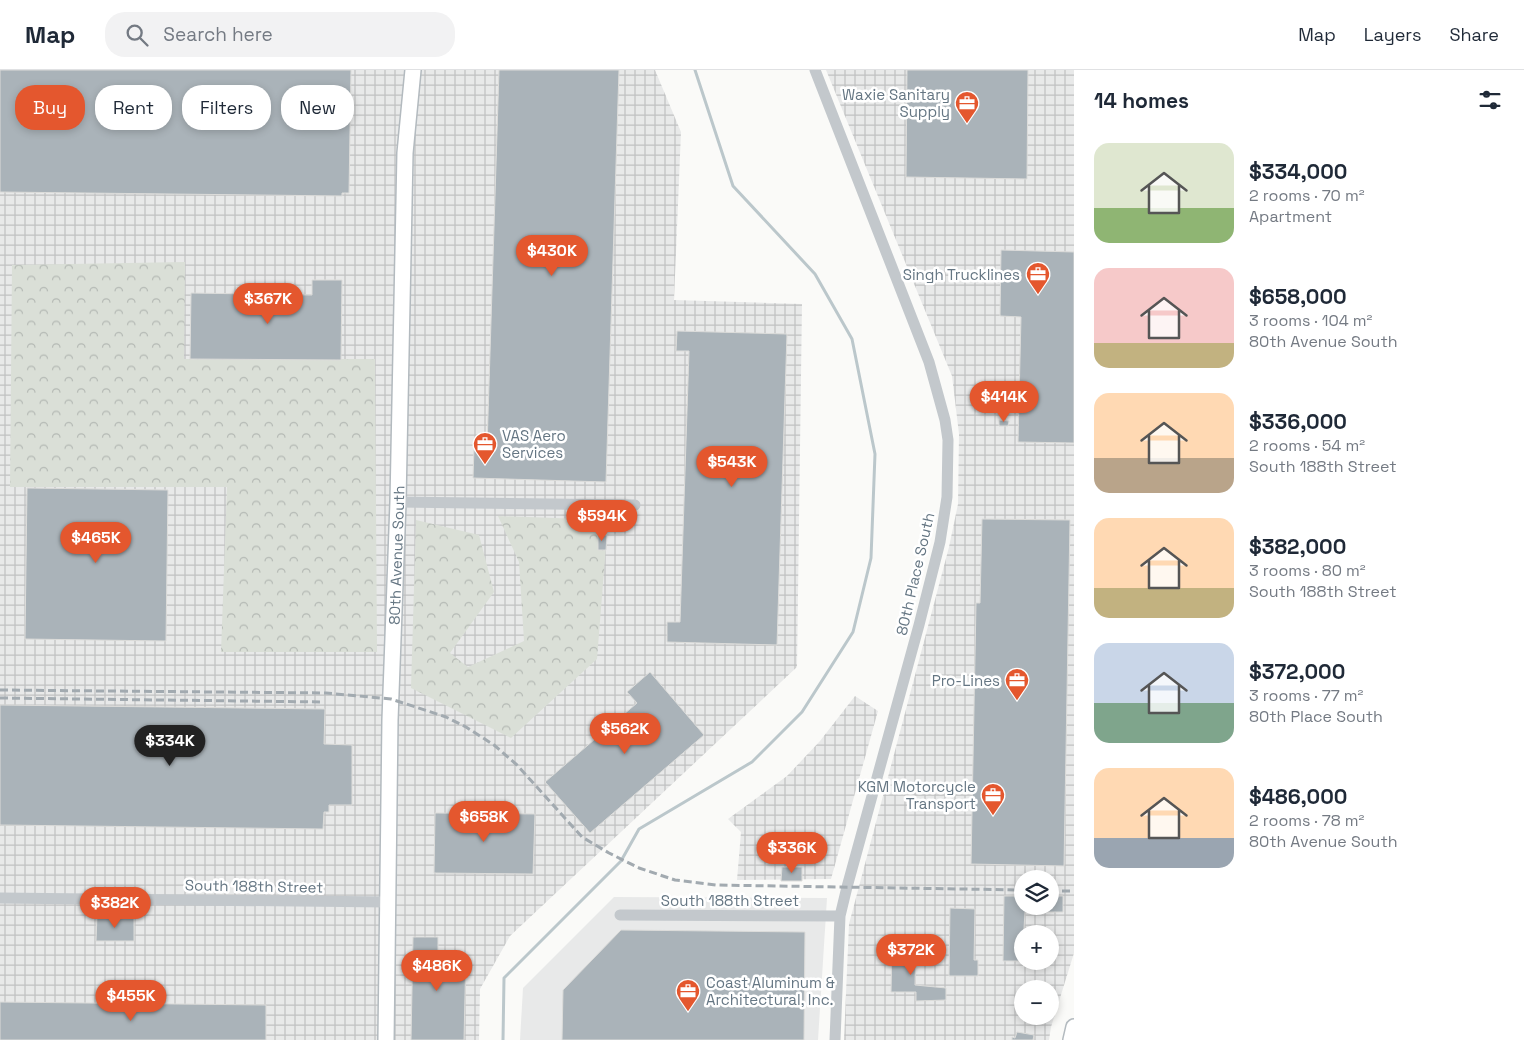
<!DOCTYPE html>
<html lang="en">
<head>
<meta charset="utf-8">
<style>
  body { margin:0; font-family:"Space Grotesk",sans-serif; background:#f2f2f3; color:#1f2937; height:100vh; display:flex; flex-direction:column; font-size:19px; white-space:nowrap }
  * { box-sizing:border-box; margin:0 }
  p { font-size:16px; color:#747a83 }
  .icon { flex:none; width:28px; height:28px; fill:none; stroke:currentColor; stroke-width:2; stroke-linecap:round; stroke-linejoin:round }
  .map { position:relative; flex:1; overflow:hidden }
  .panel { display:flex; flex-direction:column; background:#fff; width:450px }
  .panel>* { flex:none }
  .top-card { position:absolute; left:15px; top:15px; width:475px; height:45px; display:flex; gap:10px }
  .buttons { position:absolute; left:1014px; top:800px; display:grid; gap:10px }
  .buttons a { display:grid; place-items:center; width:45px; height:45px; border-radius:50%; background:#fff; box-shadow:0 2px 8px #0003; font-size:25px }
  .price { position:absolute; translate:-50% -42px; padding:0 11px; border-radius:18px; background:#e4572e; color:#fff; font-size:16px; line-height:32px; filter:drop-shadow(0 1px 2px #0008) }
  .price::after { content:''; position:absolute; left:50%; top:30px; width:15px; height:11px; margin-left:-8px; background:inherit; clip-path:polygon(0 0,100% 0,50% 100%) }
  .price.on { background:#222; color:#fff }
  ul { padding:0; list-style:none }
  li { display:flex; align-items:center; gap:15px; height:125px; padding:0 20px }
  li span { display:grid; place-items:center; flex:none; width:140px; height:100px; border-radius:15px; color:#555 }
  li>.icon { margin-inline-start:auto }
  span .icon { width:60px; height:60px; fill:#fffc; stroke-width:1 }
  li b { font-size:21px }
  h2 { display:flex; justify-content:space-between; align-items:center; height:60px; padding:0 20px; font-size:21px }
  .chip { padding:0 18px; border-radius:20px; background:#fff; box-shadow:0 2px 8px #0003; font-size:18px; line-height:45px }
  .chip.on { background:#e4572e; color:#fff }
  header { display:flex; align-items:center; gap:30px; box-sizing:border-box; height:70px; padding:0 25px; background:#fff; border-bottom:1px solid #e0e1e3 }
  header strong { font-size:24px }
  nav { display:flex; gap:28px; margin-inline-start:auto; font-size:18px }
  .search { width:350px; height:45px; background:#f2f2f3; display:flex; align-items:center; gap:12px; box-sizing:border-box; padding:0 18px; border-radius:20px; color:#747a83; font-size:19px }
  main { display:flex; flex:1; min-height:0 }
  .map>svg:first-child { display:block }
</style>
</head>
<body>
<header>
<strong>Map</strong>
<div class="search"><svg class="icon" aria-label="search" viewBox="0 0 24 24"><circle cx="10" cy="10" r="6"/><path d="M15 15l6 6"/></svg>Search here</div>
<nav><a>Map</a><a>Layers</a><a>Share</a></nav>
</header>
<main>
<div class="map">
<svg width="1074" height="970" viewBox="0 0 1074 970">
  <defs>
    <pattern id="industrial-grid" width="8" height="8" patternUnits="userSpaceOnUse" patternTransform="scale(1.25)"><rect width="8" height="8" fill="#e8e9e9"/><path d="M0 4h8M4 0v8" fill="none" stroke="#c0c1c2"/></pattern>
    <pattern id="forest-crowns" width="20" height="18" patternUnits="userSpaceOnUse" patternTransform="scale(1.25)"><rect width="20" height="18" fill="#dadfd7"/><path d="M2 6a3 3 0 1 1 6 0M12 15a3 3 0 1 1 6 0" fill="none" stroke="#b4b9b4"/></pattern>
  </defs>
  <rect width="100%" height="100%" fill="#fafaf8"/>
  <path fill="#e8e9e9" d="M614 827 827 828 818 970H520L523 918Z"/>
  <path fill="url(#industrial-grid)" fill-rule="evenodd" d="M0 0H655L681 62 674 230 802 234 797 597 510 866 480 919 479 970H0Z
    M826 0H1074V883L1051 957 1049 970H844L849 854 949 477 958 434 959 364 952 306ZM1022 809H1050V836H1022ZM1022 864H1050V891H1022ZM1022 919H1050V946H1022Z
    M855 626 878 641 831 809 737 810 741 762 728 749 787 706 820 671Z"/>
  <path fill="url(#forest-crowns)" d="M185 192 184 289H375L377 582H221L227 417H10L12 195Z
    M498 446 608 450 597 589 511 668 411 618 416 450 479 465 494 522 450 583 468 597 524 571 519 492Z"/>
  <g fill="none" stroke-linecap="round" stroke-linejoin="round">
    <path stroke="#bbc7cb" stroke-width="3" d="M503 970 504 908 621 791 639 759 752 692 802 642 853 562 871 488 875 384 852 269 815 204 733 116 695 0"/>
  </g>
  <path fill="#aab3b9" stroke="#dcdcda" d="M0 0H351L349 123H342V126L0 122Z
    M499 0H619L606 412 473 408 474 377H487Z
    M907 0H1028L1027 109 906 107Z
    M1001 180 1074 182V373L1018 372 1021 247 1000 246Z
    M312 210H342L341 290 190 289 191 223 312 225Z
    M677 261 787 264 777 575 667 572V552H680L689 281H676Z
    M999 350 1009 351 1008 356H999Z
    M27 418 168 420 166 571 25 569Z
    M982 449 1070 450 1064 796 971 794 976 533H980Z
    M598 465H607L606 480H598Z
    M650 602 704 665 590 763 545 712 637 633 627 622Z
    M0 635 325 639 324 674 352 675V735H329V742H324L323 759 0 755Z
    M435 743 535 744 533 804 434 803Z
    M782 797H802V811H781Z
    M1004 826H1022V836H1050V826H1063V842H1025L1022 891H1003Z
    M950 838 975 839 974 890H978V906H949Z
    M97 846 134 847V871H96Z
    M621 860 805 862 804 970H562L563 920Z
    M413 867H438V882L466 883 464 970H411Z
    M892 876H916L915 915 946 918V930L916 931V922H891Z
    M0 932 266 935V970H0Z
    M1017 962 1034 965 1033 970H1012V967L1015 968Z"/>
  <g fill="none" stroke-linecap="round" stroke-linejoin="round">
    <g stroke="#b3babf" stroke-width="18">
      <g id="secondary">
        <path id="s1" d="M386 970 390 650 398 432 405 83 413 0"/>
        <path d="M1071 970 1074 957"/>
      </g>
    </g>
    <path stroke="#c3c8cc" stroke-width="11" d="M815 0 929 292 945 350 948 370 947 427 940 472 919 555 847 817 840 846 835 970
      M398 432 635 435
      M0 828 388 832
      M620 845 840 846"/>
    <use href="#secondary" stroke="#fff" stroke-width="15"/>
    <path stroke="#a2aab0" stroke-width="3" stroke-dasharray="8 4" stroke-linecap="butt" d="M0 620 326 623 391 629 446 647 466 657 494 675 517 695 582 767 609 783 639 798 675 810 716 815 1022 820
      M0 628 324 632
      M1050 821H1074"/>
  </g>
  <defs>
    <g id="office-pin" transform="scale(1.25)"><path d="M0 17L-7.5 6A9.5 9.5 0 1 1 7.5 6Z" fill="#e4572e" stroke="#fff"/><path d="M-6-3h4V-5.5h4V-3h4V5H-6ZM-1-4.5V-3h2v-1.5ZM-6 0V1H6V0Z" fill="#fff"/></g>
  </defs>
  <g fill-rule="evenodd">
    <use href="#office-pin" x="967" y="33"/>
    <use href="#office-pin" x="1038" y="204"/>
    <use href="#office-pin" x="485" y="374"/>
    <use href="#office-pin" x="1017" y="610"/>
    <use href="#office-pin" x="993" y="725"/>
    <use href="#office-pin" x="688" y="921"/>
  </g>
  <g text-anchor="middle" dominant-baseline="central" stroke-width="5" stroke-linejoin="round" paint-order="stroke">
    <g font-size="15" fill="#657683" stroke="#fff" text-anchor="end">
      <text x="950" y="24">Waxie Sanitary<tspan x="950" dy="17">Supply</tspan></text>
      <text x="1020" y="204">Singh Trucklines</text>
      <text x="502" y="365" text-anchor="start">VAS Aero<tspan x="502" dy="17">Services</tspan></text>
      <text x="1000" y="610">Pro-Lines</text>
      <text x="976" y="716">KGM Motorcycle<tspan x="976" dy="17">Transport</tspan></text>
      <text x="706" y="912" text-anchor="start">Coast Aluminum &amp;<tspan x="706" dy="17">Architectural, Inc.</tspan></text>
    </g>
    <g font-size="15" fill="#657683" stroke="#fff">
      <text stroke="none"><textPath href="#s1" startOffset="485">80th Avenue South</textPath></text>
      <text transform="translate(915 504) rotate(-77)">80th Place South</text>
      <text transform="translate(254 816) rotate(1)">South 188th Street</text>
      <text x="730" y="830">South 188th Street</text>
    </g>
  </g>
</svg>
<div class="buttons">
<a><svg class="icon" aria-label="layers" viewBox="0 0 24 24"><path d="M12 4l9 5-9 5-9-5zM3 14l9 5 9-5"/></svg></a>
<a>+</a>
<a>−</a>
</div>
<b class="price" style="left:552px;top:207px">$430K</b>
<b class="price" style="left:268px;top:255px">$367K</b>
<b class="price" style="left:1004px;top:353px">$414K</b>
<b class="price" style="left:732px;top:418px">$543K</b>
<b class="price" style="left:602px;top:472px">$594K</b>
<b class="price" style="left:96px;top:494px">$465K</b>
<b class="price" style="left:625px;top:685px">$562K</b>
<b class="price on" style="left:170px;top:697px">$334K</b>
<b class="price" style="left:484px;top:773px">$658K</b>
<b class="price" style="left:792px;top:804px">$336K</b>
<b class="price" style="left:115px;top:859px">$382K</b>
<b class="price" style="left:911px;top:906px">$372K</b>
<b class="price" style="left:437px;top:922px">$486K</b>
<b class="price" style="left:131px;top:952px">$455K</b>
<div class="top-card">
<a class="chip on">Buy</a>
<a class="chip">Rent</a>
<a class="chip">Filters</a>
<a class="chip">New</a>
</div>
</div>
<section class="panel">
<h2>14 homes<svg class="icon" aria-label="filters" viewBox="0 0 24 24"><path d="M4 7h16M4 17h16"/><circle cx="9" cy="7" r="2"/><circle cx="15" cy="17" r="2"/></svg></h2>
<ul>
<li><span style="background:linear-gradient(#dfe7d0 65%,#8fb573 0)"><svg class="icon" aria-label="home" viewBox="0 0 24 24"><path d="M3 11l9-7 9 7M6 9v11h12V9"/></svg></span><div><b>$334,000</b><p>2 rooms · 70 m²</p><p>Apartment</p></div></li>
<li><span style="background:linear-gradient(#f6c9c9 75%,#c2b280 0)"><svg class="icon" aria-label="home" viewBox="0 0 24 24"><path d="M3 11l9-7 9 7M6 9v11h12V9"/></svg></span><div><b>$658,000</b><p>3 rooms · 104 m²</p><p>80th Avenue South</p></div></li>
<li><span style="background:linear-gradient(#ffd9b3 65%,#b9a48a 0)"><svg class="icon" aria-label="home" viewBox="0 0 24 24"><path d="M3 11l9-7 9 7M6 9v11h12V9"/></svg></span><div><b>$336,000</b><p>2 rooms · 54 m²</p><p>South 188th Street</p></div></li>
<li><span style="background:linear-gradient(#ffd9b3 70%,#c2b280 0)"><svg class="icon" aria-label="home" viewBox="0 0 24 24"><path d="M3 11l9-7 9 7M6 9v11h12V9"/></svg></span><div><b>$382,000</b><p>3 rooms · 80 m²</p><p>South 188th Street</p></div></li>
<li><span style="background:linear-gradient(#c9d6e8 60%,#7fa58c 0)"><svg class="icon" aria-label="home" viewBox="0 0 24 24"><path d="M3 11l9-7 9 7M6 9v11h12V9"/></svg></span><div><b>$372,000</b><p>3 rooms · 77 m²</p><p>80th Place South</p></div></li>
<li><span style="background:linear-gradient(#ffd9b3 70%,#9aa5b1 0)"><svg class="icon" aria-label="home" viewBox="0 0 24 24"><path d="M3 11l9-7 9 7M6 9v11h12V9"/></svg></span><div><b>$486,000</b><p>2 rooms · 78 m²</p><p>80th Avenue South</p></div></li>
</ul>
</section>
</main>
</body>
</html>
